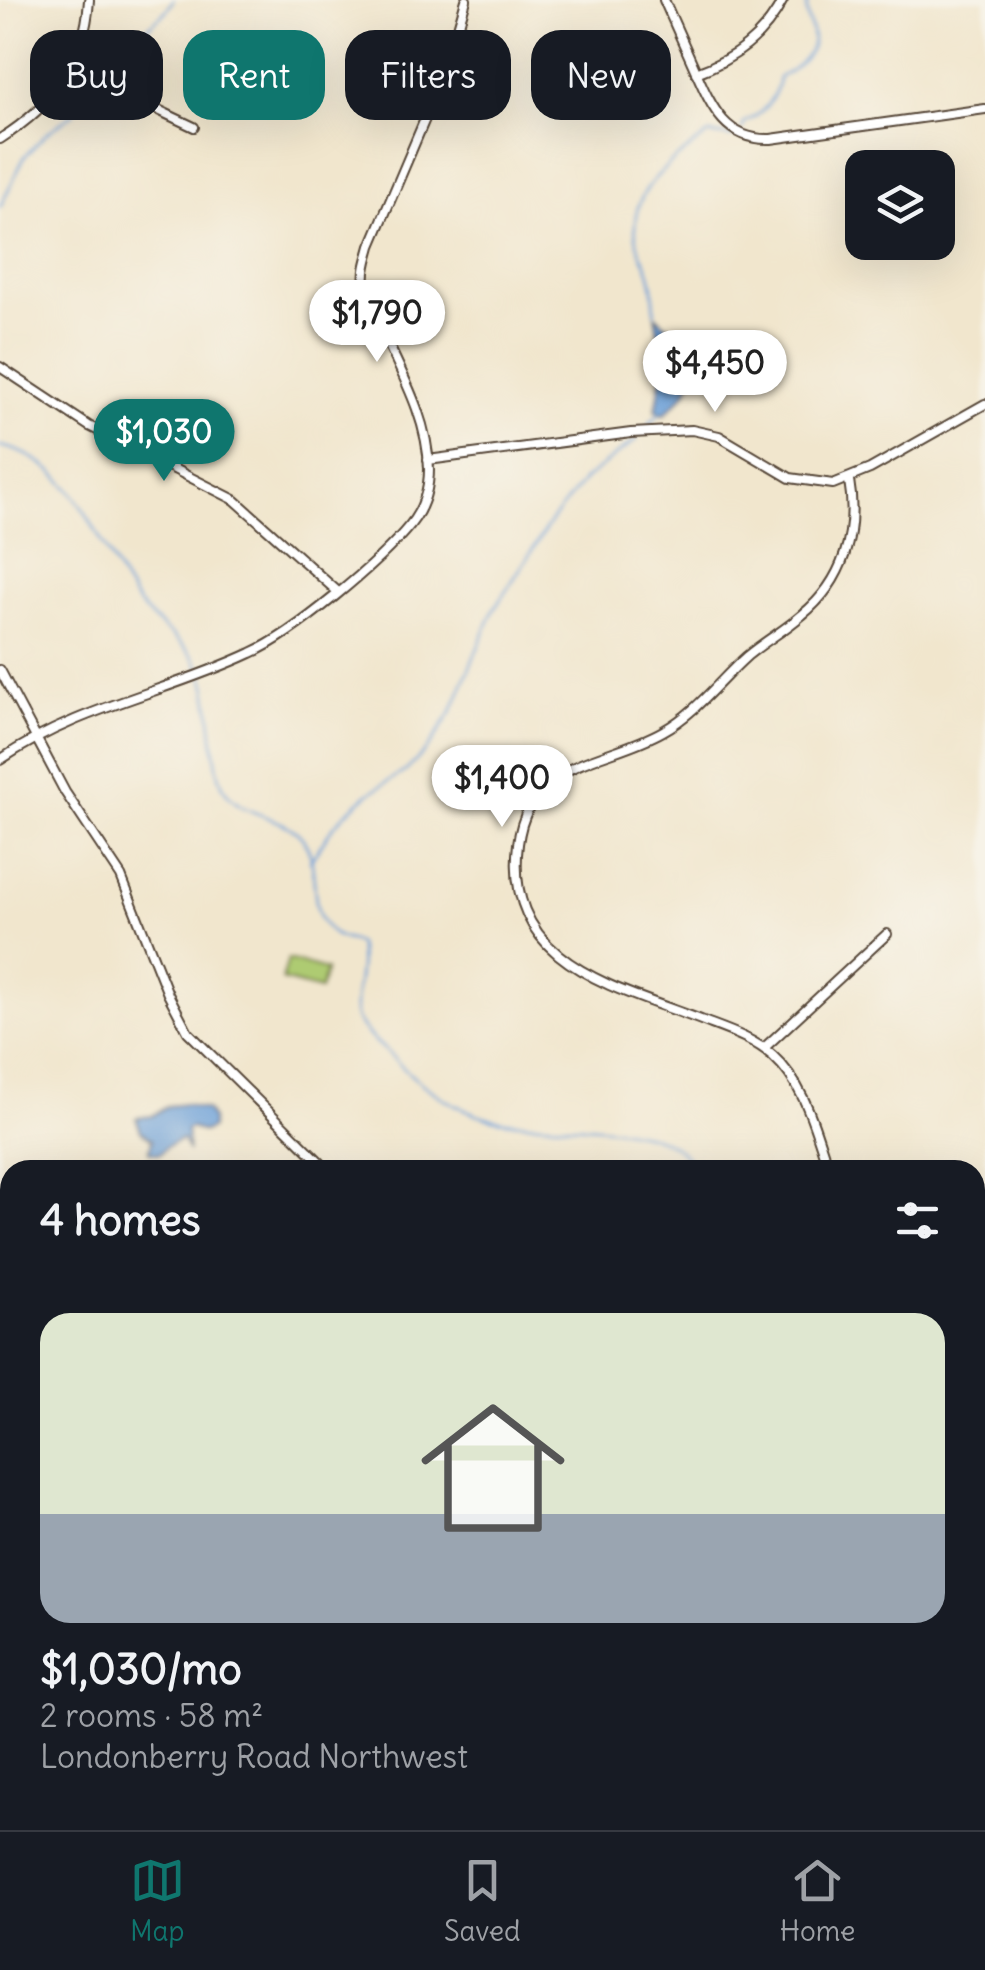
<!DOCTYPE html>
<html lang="en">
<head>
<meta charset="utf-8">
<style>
  body { margin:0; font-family:Delius,sans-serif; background:#20242c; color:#f1f3f6; height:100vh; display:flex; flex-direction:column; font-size:38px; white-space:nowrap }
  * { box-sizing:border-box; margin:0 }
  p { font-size:32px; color:#9ea1a6 }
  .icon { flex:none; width:55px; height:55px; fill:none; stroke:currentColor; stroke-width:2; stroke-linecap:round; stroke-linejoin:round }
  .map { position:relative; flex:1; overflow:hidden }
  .sheet { position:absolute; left:0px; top:1160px; width:985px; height:670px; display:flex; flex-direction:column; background:#171b24; border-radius:30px 30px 0 0; box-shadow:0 10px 40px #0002 }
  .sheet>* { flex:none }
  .hud { position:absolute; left:30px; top:30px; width:925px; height:90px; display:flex; gap:20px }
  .buttons { position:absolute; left:845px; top:150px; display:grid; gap:20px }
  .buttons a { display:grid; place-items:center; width:110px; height:110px; border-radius:20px; background:#171b24; box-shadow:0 10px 40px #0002; font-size:50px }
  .price { position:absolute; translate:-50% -85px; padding:0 22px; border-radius:35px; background:#fff; color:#222; font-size:32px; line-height:65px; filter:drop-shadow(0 2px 5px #0008) }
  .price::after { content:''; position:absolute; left:50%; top:60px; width:30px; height:22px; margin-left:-15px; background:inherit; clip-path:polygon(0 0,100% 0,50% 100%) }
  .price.active { background:#0f766e; color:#fff }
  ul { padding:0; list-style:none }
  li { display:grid; align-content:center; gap:20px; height:530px; padding:0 40px }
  li span { display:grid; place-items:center; height:310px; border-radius:30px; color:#555 }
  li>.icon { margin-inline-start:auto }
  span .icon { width:180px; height:180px; fill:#fffc; stroke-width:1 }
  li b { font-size:42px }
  h2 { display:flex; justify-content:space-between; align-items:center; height:120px; padding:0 40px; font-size:42px }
  .pill { padding:0 35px; border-radius:30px; background:#171b24; box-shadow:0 10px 40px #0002; font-size:35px; line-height:90px }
  .pill.active { background:#0f766e; color:#fff }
  .menu { display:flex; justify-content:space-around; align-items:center; height:140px; border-top:2px solid #363941; background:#171b24; font-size:28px; color:#9ea1a6 }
  .menu a { display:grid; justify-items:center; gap:5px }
  .menu .active { color:#0f766e }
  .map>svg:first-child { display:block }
</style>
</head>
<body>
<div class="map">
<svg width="985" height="1830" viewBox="0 0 985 1830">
  <rect width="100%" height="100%" fill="#f7f3e8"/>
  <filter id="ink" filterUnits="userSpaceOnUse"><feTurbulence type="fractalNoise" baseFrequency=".01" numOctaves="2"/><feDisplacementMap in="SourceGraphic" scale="20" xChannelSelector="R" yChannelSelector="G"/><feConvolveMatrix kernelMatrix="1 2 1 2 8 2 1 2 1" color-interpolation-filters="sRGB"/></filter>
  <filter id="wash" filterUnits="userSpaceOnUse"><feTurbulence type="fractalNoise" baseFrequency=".0048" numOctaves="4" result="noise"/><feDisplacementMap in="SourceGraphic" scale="40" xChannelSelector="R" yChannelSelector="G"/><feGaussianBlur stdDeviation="2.25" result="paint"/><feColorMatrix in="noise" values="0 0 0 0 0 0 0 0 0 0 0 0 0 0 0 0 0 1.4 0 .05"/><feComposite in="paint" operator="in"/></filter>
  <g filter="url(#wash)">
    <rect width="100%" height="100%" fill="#f1e6cd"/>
    <path fill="#aecb72" stroke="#747a48" stroke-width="2.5" d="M288 959 326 970 320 990 282 980Z"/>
    <path fill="#6da0d8" stroke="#54657b" stroke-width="2.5" d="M655 315 677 335 697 365 686 392 664 415 656 411 664 364Z
      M185 1104 206 1110 211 1118V1128L204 1132 190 1128 186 1130 188 1152 182 1139 166 1147 160 1154 149 1152 152 1140 141 1131 136 1118 152 1116 168 1106Z
      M2 1485 10 1491V1552L0 1533Z"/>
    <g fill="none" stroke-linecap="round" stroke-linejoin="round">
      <path stroke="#6da0d8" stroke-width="2.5" d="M91 66 100 52C120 48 164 20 173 0
        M742 129 745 122C763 115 777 96 779 77 789 73 792 70 800 63 828 35 801 28 808 0
        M0 207 25 156 47 133 73 114 80 84
        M655 315C654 300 654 283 648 268 645 260 640 254 638 246 622 191 672 162 709 134L733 137
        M648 425 659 414
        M0 446C78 461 96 545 136 600 156 628 189 641 202 673 215 704 210 768 226 792 244 818 285 815 303 839 322 866 305 909 331 932 339 940 349 938 358 944 364 971 350 1002 357 1019 365 1035 381 1045 393 1058 420 1086 451 1107 489 1118 541 1132 673 1112 694 1170
        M310 862 330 831 344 815 368 794 407 770 429 747 452 711 493 611 551 521 585 479 637 439
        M975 1397 985 1414"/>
    </g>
  </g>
  <g filter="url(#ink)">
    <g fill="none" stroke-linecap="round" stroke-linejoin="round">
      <g stroke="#564638" stroke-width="12">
        <path id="minor" d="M664 0C674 22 683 43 693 65 710 103 723 141 771 139L985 109
          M70 68 194 127
          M696 73C735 59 764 37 783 0
          M0 139C52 106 85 64 89 0
          M0 367 89 426 235 500 337 591
          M428 460 631 433 692 430 719 436 790 478 833 484 870 469 985 404
          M0 670 65 792 121 876 168 994 188 1032 328 1170
          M0 760C80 706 166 693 251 653 294 634 380 562 410 525 423 509 429 489 429 469 428 420 403 376 383 333 376 317 366 300 365 283 363 270 368 258 371 246L445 72 466 0
          M764 1048 887 934
          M829 1170C815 1130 806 1086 773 1056 754 1039 730 1031 706 1022 618 987 503 966 518 844 529 758 605 764 663 731 697 712 719 681 747 656 765 641 785 630 802 615 844 581 858 532 849 480
          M975 1252 985 1242
          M0 1820 10 1818
          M49 1820V1830
          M183 1820 197 1830
          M391 1820 393 1830
          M556 1820 564 1830
          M878 1820 888 1830"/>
      </g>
      <use href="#minor" stroke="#fff" stroke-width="8"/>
    </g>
  </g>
</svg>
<div class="buttons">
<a><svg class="icon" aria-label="layers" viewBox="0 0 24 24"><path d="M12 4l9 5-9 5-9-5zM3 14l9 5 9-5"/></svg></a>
</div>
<b class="price" style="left:377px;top:365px">$1,790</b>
<b class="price" style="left:715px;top:415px">$4,450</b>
<b class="price active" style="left:164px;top:484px">$1,030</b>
<b class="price" style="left:502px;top:830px">$1,400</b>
<div class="hud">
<a class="pill">Buy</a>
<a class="pill active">Rent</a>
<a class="pill">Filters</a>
<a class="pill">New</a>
</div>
<section class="sheet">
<h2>4 homes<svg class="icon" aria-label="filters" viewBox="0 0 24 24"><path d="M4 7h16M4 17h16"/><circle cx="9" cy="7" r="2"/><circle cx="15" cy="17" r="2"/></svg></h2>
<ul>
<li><span style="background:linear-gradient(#dfe7d0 65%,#9aa5b1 0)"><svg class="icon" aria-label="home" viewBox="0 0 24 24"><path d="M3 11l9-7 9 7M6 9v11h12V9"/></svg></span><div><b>$1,030/mo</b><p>2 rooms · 58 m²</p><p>Londonberry Road Northwest</p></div></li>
</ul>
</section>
</div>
<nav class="menu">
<a class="active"><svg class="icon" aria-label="map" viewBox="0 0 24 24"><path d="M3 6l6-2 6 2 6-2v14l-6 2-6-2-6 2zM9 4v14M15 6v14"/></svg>Map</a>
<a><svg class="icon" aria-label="saved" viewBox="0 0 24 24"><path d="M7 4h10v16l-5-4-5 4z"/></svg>Saved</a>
<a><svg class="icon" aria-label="home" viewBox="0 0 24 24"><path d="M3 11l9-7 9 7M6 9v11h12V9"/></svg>Home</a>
</nav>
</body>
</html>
